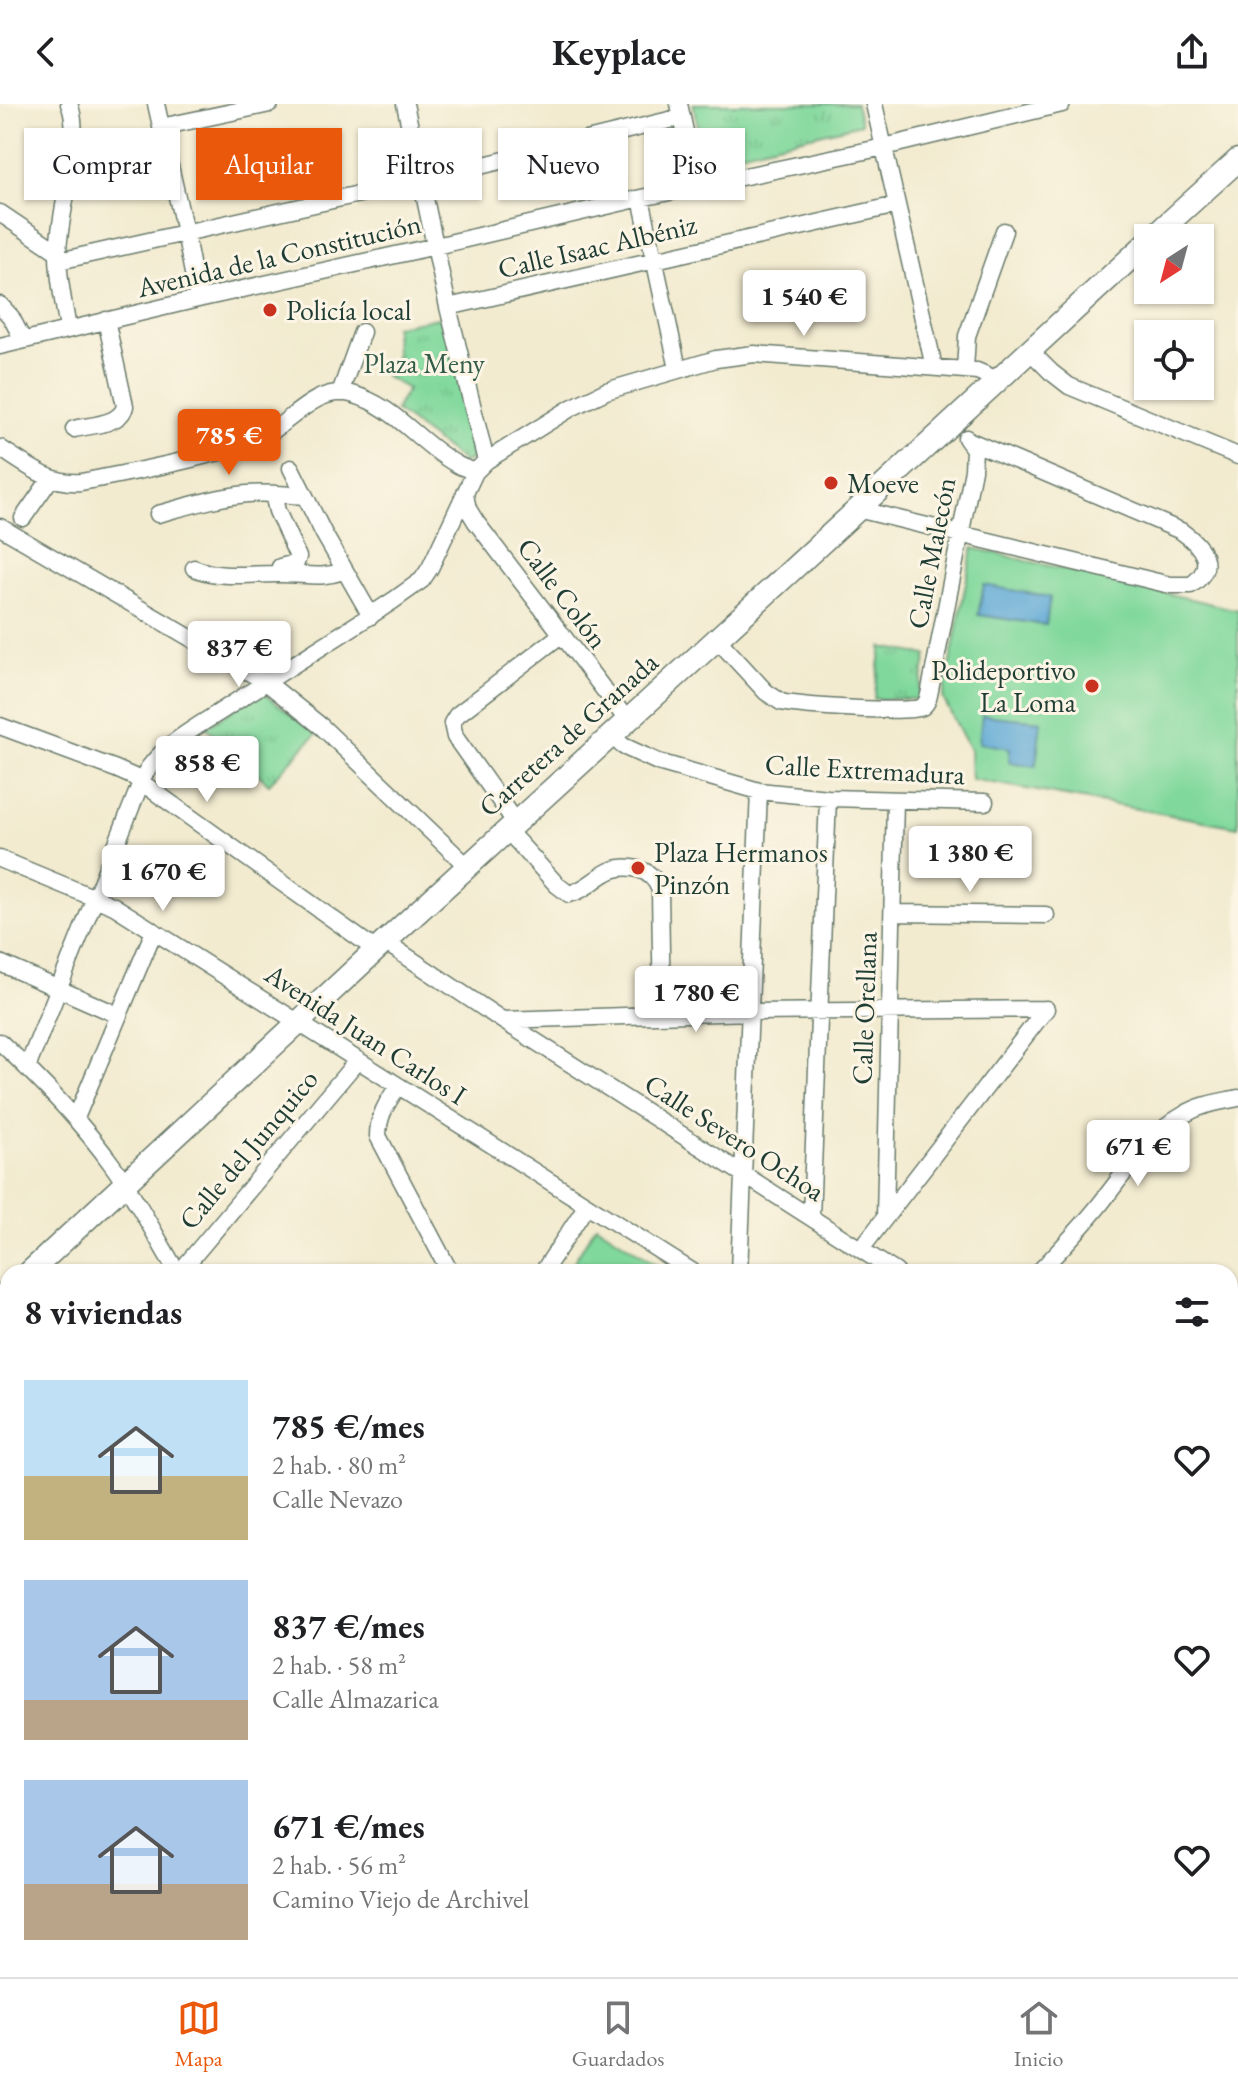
<!DOCTYPE html>
<html lang="es">
<head>
<meta charset="utf-8">
<style>
  body { margin:0; font-family:"EB Garamond",serif; background:#f2f2f2; color:#202124; height:100vh; display:flex; flex-direction:column; font-size:30px; white-space:nowrap }
  * { box-sizing:border-box; margin:0 }
  p { font-size:26px; color:#757577 }
  .icon { flex:none; width:44px; height:44px; fill:none; stroke:currentColor; stroke-width:2; stroke-linecap:round; stroke-linejoin:round }
  .map { position:relative; flex:1; overflow:hidden }
  .side { position:absolute; left:0px; top:1160px; width:1238px; height:714px; display:flex; flex-direction:column; background:#fff; border-radius:24px 24px 0 0; box-shadow:0 2px 6px #0004 }
  .side>* { flex:none }
  .hud { position:absolute; left:24px; top:24px; width:800px; height:72px; display:flex; gap:16px }
  .needle { width:52px; rotate:216deg }
  .controls { position:absolute; left:1134px; top:120px; display:grid; gap:16px }
  .controls a { display:grid; place-items:center; width:80px; height:80px; border-radius:0px; background:#fff; box-shadow:0 2px 6px #0004; font-size:40px }
  .price { position:absolute; translate:-50% -68px; padding:0 18px; border-radius:8px; background:#fff; color:#222; font-size:26px; line-height:52px; filter:drop-shadow(0 2px 4px #0008) }
  .price::after { content:''; position:absolute; left:50%; top:48px; width:24px; height:18px; margin-left:-12px; background:inherit; clip-path:polygon(0 0,100% 0,50% 100%) }
  .price.on { background:#ea580c; color:#fff }
  ul { padding:0; list-style:none }
  li { display:flex; align-items:center; gap:24px; height:200px; padding:0 24px }
  li span { display:grid; place-items:center; flex:none; width:224px; height:160px; border-radius:0px; color:#555 }
  li>.icon { margin-inline-start:auto }
  span .icon { width:96px; height:96px; fill:#fffc; stroke-width:1 }
  li b { font-size:34px }
  h2 { display:flex; justify-content:space-between; align-items:center; height:96px; padding:0 24px; font-size:34px }
  .tag { padding:0 28px; border-radius:0px; background:#fff; box-shadow:0 2px 6px #0004; font-size:28px; line-height:72px }
  .tag.on { background:#ea580c; color:#fff }
  header { display:flex; justify-content:space-between; align-items:center; height:104px; padding:0 24px; background:#fff; font-size:36px; font-weight:700 }
  .menu { display:flex; justify-content:space-around; align-items:center; height:112px; border-top:2px solid #e0e0e0; background:#fff; font-size:22px; color:#757577 }
  .menu a { display:grid; justify-items:center; gap:4px }
  .menu .on { color:#ea580c }
  .map>svg:first-child { display:block }
</style>
</head>
<body>
<header><svg class="icon" aria-label="back" viewBox="0 0 24 24"><path d="M15 5l-7 7 7 7"/></svg>Keyplace<svg class="icon" aria-label="share" viewBox="0 0 24 24"><path d="M12 15V3M7 8l5-5 5 5M5 13v7h14v-7"/></svg></header>
<div class="map">
<svg width="1238" height="1873" viewBox="0 0 1238 1873">
  <defs>
    <pattern id="park-tufts" width="24" height="20" patternUnits="userSpaceOnUse" patternTransform="scale(2)"><rect width="24" height="20" fill="#80d89c"/><path d="M3 7l-1-3M5 7V3M7 7l1-3M15 17l-1-3M17 17v-4M19 17l1-3" fill="none" stroke="#6eba87"/></pattern>
  </defs>
  <rect width="100%" height="100%" fill="#fcf5e5"/>
  <filter id="ink" filterUnits="userSpaceOnUse"><feTurbulence type="fractalNoise" baseFrequency=".0125" numOctaves="2"/><feDisplacementMap in="SourceGraphic" scale="16" xChannelSelector="R" yChannelSelector="G"/><feConvolveMatrix kernelMatrix="1 2 1 2 8 2 1 2 1" color-interpolation-filters="sRGB"/></filter>
  <filter id="wash" filterUnits="userSpaceOnUse"><feTurbulence type="fractalNoise" baseFrequency=".006" numOctaves="4" result="noise"/><feDisplacementMap in="SourceGraphic" scale="32" xChannelSelector="R" yChannelSelector="G"/><feGaussianBlur stdDeviation="1.8" result="paint"/><feColorMatrix in="noise" values="0 0 0 0 0 0 0 0 0 0 0 0 0 0 0 0 0 1.4 0 .05"/><feComposite in="paint" operator="in"/></filter>
  <g filter="url(#wash)">
    <rect width="100%" height="100%" fill="#f2ebd0"/>
    <path fill="url(#park-tufts)" stroke="#508a68" stroke-width="2" d="M693 0H856L861 20 706 57Z
      M444 213 476 347 472 355 464 358 395 306 408 285 385 272 396 252 395 222Z
      M882 543 927 551 918 595H874Z
      M262 588 316 630 269 680 206 623Z
      M172 1866H277L286 1873H181Z"/>
    <path fill="#80d89c" stroke="#508a68" stroke-width="2" d="M973 444 1238 506V723L971 675 970 646 943 594Z
      M596 1121 668 1168H568Z"/>
    <path fill="#5ea9d6" stroke="#3e7385" stroke-width="2" d="M984 481 1050 493 1046 521 978 511Z
      M982 611 1041 617 1036 662 1009 658 1010 644 979 639Z"/>
    <g fill="none" stroke-linecap="round" stroke-linejoin="round">
      <path stroke="#5ea9d6" stroke-width="5" d="M265 1866 272 1873"/>
    </g>
  </g>
  <g filter="url(#ink)">
    <g fill="none" stroke-linecap="round" stroke-linejoin="round">
      <g stroke="#697a6b" stroke-width="19">
        <path id="minor" d="M156 0 185 128 198 195
          M405 0 448 203 486 357
          M679 0 697 82
          M874 0 934 263
          M161 23 270 0
          M641 94 678 265
          M0 109 58 148
          M59 157 422 76 682 13
          M0 201 11 213 23 236
          M448 203 897 101
          M68 225C64 200 58 175 58 150 58 111 84 32 69 0
          M0 242 198 195 436 142 641 94 884 43 1062 0
          M1030 247 1051 268 1069 282 1238 352
          M965 266 967 232 1004 127
          M340 289 362 228
          M74 325C90 321 121 321 125 302L106 216
          M0 344C25 360 50 381 81 378 124 370 165 362 207 351 225 347 244 343 260 335 288 321 316 281 351 290 395 301 420 341 458 361 463 364 470 365 475 368
          M291 364 324 430 371 512
          M273 390 277 407 298 453 296 459 280 463 282 468
          M465 391 468 405 476 418 627 616
          M857 405 1170 481H1191C1219 462 1201 441 1181 427L968 336
          M158 410C188 402 217 393 247 390 266 388 286 391 305 392
          M23 414 51 374
          M0 423 266 578 322 623 467 762
          M194 464C222 476 252 469 282 470 306 470 320 475 344 467
          M717 535 766 588 781 598C799 602 910 610 922 603 928 599 929 592 930 586L973 366 974 345 966 334
          M0 622 116 665 134 673 376 846
          M611 631 623 642 658 658 759 687 828 694 985 698
          M515 718 455 633 452 619 457 611 562 530
          M507 726 557 781 569 790C596 784 603 757 638 765 649 768 656 775 660 786L662 911
          M0 755 114 802 693 1168
          M894 809 1046 811
          M385 838 502 916 896 1168
          M0 859 118 911
          M502 916 749 908 1046 905
          M0 938C41 976 80 1016 113 1062 137 1095 156 1133 177 1168
          M27 964 144 671C163 639 199 622 229 602 284 566 340 532 394 496L422 476 430 464 475 368 486 357 571 304 606 287 716 255 754 250 965 266 977 267 998 276
          M398 982C387 999 378 1012 378 1032L450 1168
          M76 1014 154 827
          M811 1113 828 694
          M885 1113 895 696
          M861 1145 1046 905
          M180 1168 357 957
          M543 1168 587 1101
          M739 1168 759 687
          M1039 1168C1059 1147 1079 1126 1097 1104 1123 1072 1148 1030 1185 1010 1202 1000 1220 998 1238 994
          M0 1261 8 1258
          M0 1399 8 1396
          M0 1721 8 1728
          M0 1804 8 1792
          M79 1866 88 1873
          M277 1866 286 1873
          M374 1866 383 1873
          M482 1866 491 1873
          M642 1866 651 1873
          M739 1873 744 1866
          M858 1873 862 1866
          M977 1873 982 1866"/>
      </g>
      <g stroke="#697a6b" stroke-width="25">
        <path id="major" d="M1152 134 1238 56
          M30 1168 376 846 717 535 1148 138
          M0 1195 8 1188"/>
      </g>
      <use href="#minor" stroke="#fff" stroke-width="16"/>
      <use href="#major" stroke="#fff" stroke-width="22"/>
    </g>
  </g>
  <g fill="#c8321e" stroke="#fcf5e5" stroke-width="3">
    <circle cx="270" cy="206" r="8"/>
    <circle cx="831" cy="379" r="8"/>
    <circle cx="1092" cy="582" r="8"/>
    <circle cx="638" cy="764" r="8"/>
  </g>
  <g text-anchor="middle" dominant-baseline="central" stroke-width="6" stroke-linejoin="round" paint-order="stroke">
    <g font-size="28" fill="#1f3d34" stroke="#fcf5e5">
      <text transform="translate(597 142) rotate(-13)">Calle Isaac Albéniz</text>
      <text transform="translate(279 151) rotate(-13)">Avenida de la Constitución</text>
      <text transform="translate(931 449) rotate(-79)">Calle Malecón</text>
      <text transform="translate(563 489) rotate(53)">Calle Colón</text>
      <text transform="translate(568 630) rotate(-42)">Carretera de Granada</text>
      <text transform="translate(865 665) rotate(3)">Calle Extremadura</text>
      <text transform="translate(864 904) rotate(-88)">Calle Orellana</text>
      <text transform="translate(366 930) rotate(33)">Avenida Juan Carlos I</text>
      <text transform="translate(735 1033) rotate(33)">Calle Severo Ochoa</text>
      <text transform="translate(248 1045) rotate(-50)">Calle del Junquico</text>
    </g>
    <g font-size="28" fill="#1f3d34" stroke="#fcf5e5" text-anchor="start">
      <text x="286" y="206">Policía local</text>
      <text x="847" y="379">Moeve</text>
      <text x="1076" y="566" text-anchor="end">Polideportivo<tspan x="1076" dy="32">La Loma</tspan></text>
      <text x="654" y="748">Plaza Hermanos<tspan x="654" dy="32">Pinzón</tspan></text>
    </g>
    <g font-size="28" fill="#325c49" stroke="#fcf5e5">
      <text x="424" y="259">Plaza Meny</text>
    </g>
  </g>
</svg>
<div class="controls">
<a><svg class="needle" viewBox="-14 -14 28 28"><path d="M0-13l5 13h-10z" fill="#e53935"/><path d="M0 13l5-13h-10z" fill="#757577"/></svg></a>
<a><svg class="icon" aria-label="locate" viewBox="0 0 24 24"><circle cx="12" cy="12" r="6"/><path d="M12 2v4M12 18v4M2 12h4M18 12h4"/></svg></a>
</div>
<b class="price" style="left:804px;top:234px">1 540 €</b>
<b class="price on" style="left:229px;top:373px">785 €</b>
<b class="price" style="left:239px;top:585px">837 €</b>
<b class="price" style="left:207px;top:700px">858 €</b>
<b class="price" style="left:970px;top:790px">1 380 €</b>
<b class="price" style="left:163px;top:809px">1 670 €</b>
<b class="price" style="left:696px;top:930px">1 780 €</b>
<b class="price" style="left:1138px;top:1084px">671 €</b>
<div class="hud">
<a class="tag">Comprar</a>
<a class="tag on">Alquilar</a>
<a class="tag">Filtros</a>
<a class="tag">Nuevo</a>
<a class="tag">Piso</a>
</div>
<section class="side">
<h2>8 viviendas<svg class="icon" aria-label="filters" viewBox="0 0 24 24"><path d="M4 7h16M4 17h16"/><circle cx="9" cy="7" r="2"/><circle cx="15" cy="17" r="2"/></svg></h2>
<ul>
<li><span style="background:linear-gradient(#bfe0f5 60%,#c2b280 0)"><svg class="icon" aria-label="home" viewBox="0 0 24 24"><path d="M3 11l9-7 9 7M6 9v11h12V9"/></svg></span><div><b>785 €/mes</b><p>2 hab. · 80 m²</p><p>Calle Nevazo</p></div><svg class="icon" aria-label="heart" viewBox="0 0 24 24"><path d="M12 20l-8-8c-3-5 5-10 8-4 3-6 11-1 8 4z"/></svg></li>
<li><span style="background:linear-gradient(#a9c7e8 75%,#b9a48a 0)"><svg class="icon" aria-label="home" viewBox="0 0 24 24"><path d="M3 11l9-7 9 7M6 9v11h12V9"/></svg></span><div><b>837 €/mes</b><p>2 hab. · 58 m²</p><p>Calle Almazarica</p></div><svg class="icon" aria-label="heart" viewBox="0 0 24 24"><path d="M12 20l-8-8c-3-5 5-10 8-4 3-6 11-1 8 4z"/></svg></li>
<li><span style="background:linear-gradient(#a9c7e8 65%,#b9a48a 0)"><svg class="icon" aria-label="home" viewBox="0 0 24 24"><path d="M3 11l9-7 9 7M6 9v11h12V9"/></svg></span><div><b>671 €/mes</b><p>2 hab. · 56 m²</p><p>Camino Viejo de Archivel</p></div><svg class="icon" aria-label="heart" viewBox="0 0 24 24"><path d="M12 20l-8-8c-3-5 5-10 8-4 3-6 11-1 8 4z"/></svg></li>
</ul>
</section>
</div>
<nav class="menu">
<a class="on"><svg class="icon" aria-label="map" viewBox="0 0 24 24"><path d="M3 6l6-2 6 2 6-2v14l-6 2-6-2-6 2zM9 4v14M15 6v14"/></svg>Mapa</a>
<a><svg class="icon" aria-label="saved" viewBox="0 0 24 24"><path d="M7 4h10v16l-5-4-5 4z"/></svg>Guardados</a>
<a><svg class="icon" aria-label="home" viewBox="0 0 24 24"><path d="M3 11l9-7 9 7M6 9v11h12V9"/></svg>Inicio</a>
</nav>
</body>
</html>
